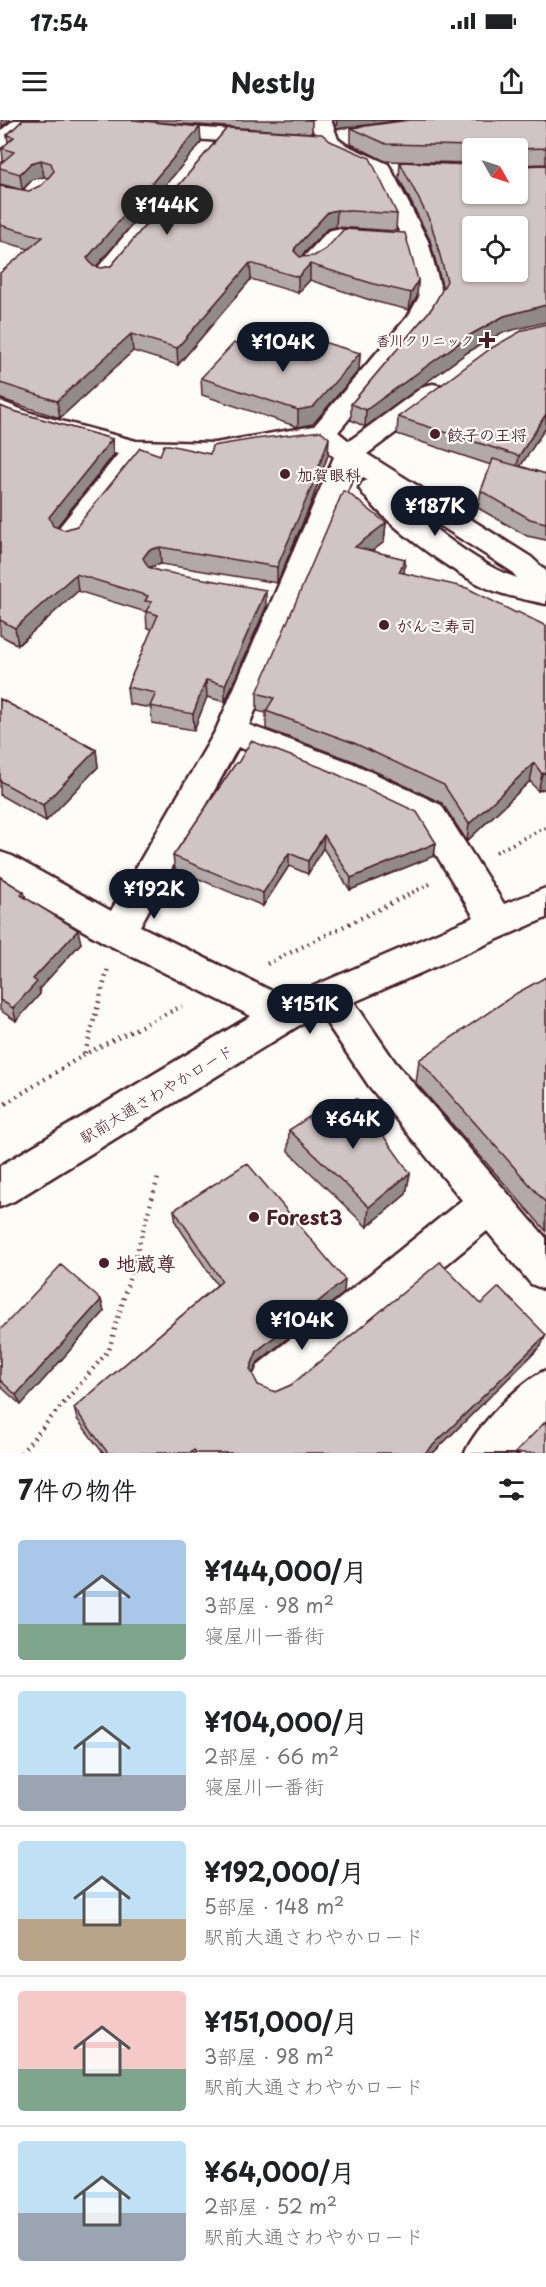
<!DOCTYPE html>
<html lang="ja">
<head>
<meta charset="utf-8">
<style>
  body { margin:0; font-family:"Playpen Sans","Klee One",sans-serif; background:#f6f6f6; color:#202124; height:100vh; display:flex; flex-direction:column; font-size:22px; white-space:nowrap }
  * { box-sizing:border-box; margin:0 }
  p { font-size:20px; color:#757577 }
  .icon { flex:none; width:33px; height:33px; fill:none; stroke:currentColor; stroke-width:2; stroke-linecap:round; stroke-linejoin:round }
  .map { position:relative; height:1333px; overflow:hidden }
  .details { display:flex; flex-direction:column; background:#fff; flex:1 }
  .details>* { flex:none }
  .needle { width:39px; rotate:129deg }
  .controls { position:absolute; left:462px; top:18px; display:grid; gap:12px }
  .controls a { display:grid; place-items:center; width:66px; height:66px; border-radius:6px; background:#fff; box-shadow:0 2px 4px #0004; font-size:30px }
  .price { position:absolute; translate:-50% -51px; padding:0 14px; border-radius:21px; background:#111827; color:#fff; font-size:20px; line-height:39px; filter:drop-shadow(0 2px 3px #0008) }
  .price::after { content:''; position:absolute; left:50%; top:36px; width:18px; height:14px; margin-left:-9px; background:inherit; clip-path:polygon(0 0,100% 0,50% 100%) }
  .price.on { background:#222; color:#fff }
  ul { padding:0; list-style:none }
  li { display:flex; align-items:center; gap:18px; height:150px; padding:0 18px }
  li+li { border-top:2px solid #e0e0e0 }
  li span { display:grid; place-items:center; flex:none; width:168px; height:120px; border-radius:6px; color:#555 }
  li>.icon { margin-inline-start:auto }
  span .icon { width:72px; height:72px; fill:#fffc; stroke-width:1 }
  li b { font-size:26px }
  h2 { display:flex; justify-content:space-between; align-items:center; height:72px; padding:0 18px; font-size:26px }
  .status { display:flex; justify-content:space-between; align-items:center; height:42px; padding:0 30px; background:#fff; direction:ltr }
  .status svg { height:16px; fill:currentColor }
  header { display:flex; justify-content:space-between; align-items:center; height:78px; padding:0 18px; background:#fff; font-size:27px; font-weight:700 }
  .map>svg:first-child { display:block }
</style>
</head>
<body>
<div class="status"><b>17:54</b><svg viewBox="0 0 49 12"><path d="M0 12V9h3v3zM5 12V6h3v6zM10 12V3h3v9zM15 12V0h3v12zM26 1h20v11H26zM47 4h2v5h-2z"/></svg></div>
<header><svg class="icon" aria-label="menu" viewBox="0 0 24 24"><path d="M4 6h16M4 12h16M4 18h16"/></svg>Nestly<svg class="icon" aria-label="share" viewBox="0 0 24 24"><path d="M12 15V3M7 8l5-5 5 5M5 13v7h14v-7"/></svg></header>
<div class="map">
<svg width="546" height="1333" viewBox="0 0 546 1333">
  <rect width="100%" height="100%" fill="#fdfcf7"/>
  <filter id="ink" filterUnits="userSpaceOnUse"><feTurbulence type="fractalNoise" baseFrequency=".0167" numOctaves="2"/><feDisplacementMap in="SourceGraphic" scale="12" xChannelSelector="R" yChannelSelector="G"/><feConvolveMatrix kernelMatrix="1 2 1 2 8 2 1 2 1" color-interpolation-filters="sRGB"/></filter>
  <g filter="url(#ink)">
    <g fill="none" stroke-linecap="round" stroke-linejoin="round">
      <g stroke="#4a1f2b" stroke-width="5">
        <path id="minor" d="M14 0H38L8 27 0 28V11Z
          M309 0H331L338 19 346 25 388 44 391 49 428 121 443 177 429 203 338 312 349 321 424 266 433 264 442 266 446 272 442 278 367 334 531 437 546 451V484C528 480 509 477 492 470 454 455 381 402 359 368L363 362 368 360 355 352 249 605 352 643 441 685 504 784 546 768V798L354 882 395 942 546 1118V1170L531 1164 487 1111 289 1274 274 1281 259 1274 252 1259 259 1244 462 1080 369 966 322 896 298 906 14 1081 0 1087V1046L251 896 105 823 0 763V732L12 736 111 791 216 610 334 337 317 322 215 341 143 339 77 422 67 425 57 422 53 415 118 334 13 305 0 299V281L31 293 136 321 215 323 314 306 409 195 419 177 404 121 371 53 330 35 320 27ZM405 383 511 451 517 458C482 447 432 408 405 383ZM238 627 328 661 417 703 474 797 286 878 140 806Z
          M155 5 266 12 274 13 277 18 274 23 266 24 147 16 144 11 147 6Z
          M156 85 164 87 167 92 164 97 111 161 103 163 95 161 91 156 95 151 148 87Z
          M336 109 391 114 395 119 391 124 383 126 342 123C330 137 319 156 300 151L296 146 300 141 328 111Z
          M546 1250V1304L518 1333H465C475 1308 521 1261 546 1250Z"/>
      </g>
      <path stroke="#4a1f2b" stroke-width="4" stroke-dasharray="1.5 4.5" stroke-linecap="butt" d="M496 732 546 707
        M407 775 430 764"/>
      <path stroke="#4a1f2b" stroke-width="4.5" stroke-dasharray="1.5 5" stroke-linecap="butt" d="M267 844 410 774
        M85 933 108 848
        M0 987 85 934 182 886
        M21 1333 109 1230 159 1054"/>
      <use href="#minor" fill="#fdfcf7" fill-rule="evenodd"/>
    </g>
    <path fill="#b3a9a9" stroke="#4a1f2b" stroke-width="1.5" fill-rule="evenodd" d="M23 0H312V13L153 2 201 23 96 147 102 148 111 146 227 8 397 94 396 111 336 107 327 109 302 136 418 160 417 177 409 190 373 181 310 160 298 173 251 159 178 245 133 231 60 298 1 279H0V153L29 129 0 121V66L19 69 0 64V44L3 41 2 28 8 23 7 15ZM44 57 48 58 42 65 29 71 23 70 33 59Z
      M333 0H404L336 9Z
      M546 0V44L519 45 501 213 468 232 365 307 351 300V284L432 188 443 169 430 120 399 58 400 42 472 45 518 28H472V43L385 41 351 24V8Z
      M546 204V307L520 346 546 354V420L527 416 478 388 481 371 491 345 397 314 398 297Z
      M360 233 359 250 313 304 298 307 202 275 201 258 283 238Z
      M0 286 10 290 112 319 113 336 56 407 64 410 77 406 160 335H328L311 383 277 463 161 444 150 447 149 448 266 487 225 582 207 577 194 610 152 603 151 588 129 584 127 567 152 509 147 508 146 492 78 471 18 525 0 515Z
      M386 403 384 422 372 431 405 439 404 453 516 493 546 506V668L538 671 530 661 467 721 442 683 353 641 266 609V593L257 591V573Z
      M0 579 96 630 98 647 46 701 0 675Z
      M236 643 436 723 434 736 350 770 323 728 308 754 289 746 263 786 175 749 173 736Z
      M0 757 24 772 26 778 81 823 39 869 40 874 16 901 0 890Z
      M546 857V1111L416 963 419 940Z
      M328 991 410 1053 406 1074 367 1107 288 1031 289 1010Z
      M174 1090 344 1173 258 1242 252 1254 258 1265 275 1272 481 1184 541 1226 433 1333H103L77 1299 74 1288 217 1165 176 1103Z
      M101 1180 104 1192 21 1285 0 1266V1210Z"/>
    <path fill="#928a89" stroke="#4a1f2b" stroke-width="1.5" d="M1 0H11L2 6Z
      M337 0H404L336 9Z
      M200 7 201 23 89 155 87 138Z
      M41 40 44 57 33 59 22 70 20 54 31 43Z
      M337 90 336 107 327 109 294 144 295 128 328 92Z
      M250 143 251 159 178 245 177 228Z
      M310 144V160L298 173V157Z
      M418 160 417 177 409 190 411 173Z
      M546 185V202L501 213 468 232 365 307 366 290 470 215 504 196Z
      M131 214 133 231 60 298 57 281Z
      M360 233 359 250 313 304 298 307V290Z
      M546 294V307L516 353 519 336Z
      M329 318 328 335 311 383 277 463V447Z
      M112 319 113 336 51 414 49 397Z
      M386 403 384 422 354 445 355 427Z
      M160 427 161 444 150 447 144 455 143 438 149 430Z
      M405 439 404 457 399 452Z
      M76 454 78 471 18 525 15 508Z
      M266 470V487L225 582V565Z
      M206 560 207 577 194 610 193 594Z
      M96 630 98 647 46 701 43 685Z
      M534 643 530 661 467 721 469 704Z
      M546 652V668L538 671 542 654Z
      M324 715 323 728 308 754V741Z
      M436 723 434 736 350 770 351 758Z
      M289 733V746L263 786V773Z
      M78 810 81 823 39 869 40 874 16 901 13 888 33 859Z
      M410 1053 406 1074 367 1107 369 1087Z
      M345 1160 344 1173 258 1242 250 1260V1249L257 1231Z
      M101 1180 104 1192 21 1285 16 1275Z
      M546 1215 541 1226 433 1333H425Z"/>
    <path fill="#d0c5c4" stroke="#4a1f2b" stroke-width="1.5" fill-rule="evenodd" d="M23 0H134L200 7 87 138 93 146 102 148 111 146 227 8 322 14 330 21 370 38 397 94 337 90 328 92 295 128 294 131 300 137 314 136 326 129 344 109 405 113 418 160 411 173 374 164 310 144 298 157 250 143 177 228 131 214 57 281 0 263V153L43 117 0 105V66L29 71 42 65 54 51 51 43 41 40 31 43 20 54 0 48V44L14 32 2 28 14 17 7 15Z
      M409 0H546V28L519 29V46L546 45V185L504 196 470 215 366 290 351 284 432 188 447 161 431 103 400 42 472 45V74H518V28H476L474 26 386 24 351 8ZM472 106H518V152H472Z
      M546 204V294L519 336 398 297 490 229 523 210Z
      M309 218 360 233 313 287 298 290 201 258 234 223 283 238 284 236 290 238Z
      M0 286 10 290 112 319 49 397 53 406 64 410 77 406 140 328 160 335 164 325H169L210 334 212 326 255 319 321 311 329 318 312 366 277 447 160 427 149 430 143 438 148 447 159 451 266 470 225 565 206 560 193 594 150 586 156 573 127 567 158 495 146 491 152 482 145 481 148 476 76 454 15 508 0 500Z
      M493 339 546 354V403L530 399 481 371Z
      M343 371 347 372 386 403 355 427 405 439 399 452 467 468 516 493 518 492 546 506V652L542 654 534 643 469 704 444 665 354 623 266 591 274 578 257 573Z
      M0 579 96 630 43 685 0 661Z
      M251 621 328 650 417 692 436 723 351 758 324 715 308 741 289 733 263 773 173 736 236 643H238Z
      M0 757 24 772 21 775 78 810 33 859 37 862 13 888 0 880Z
      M546 857V1083L419 940 517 873Z
      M357 979 410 1053 369 1087 289 1010 324 987 328 991Z
      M247 1043 345 1160 257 1231 250 1249 258 1265 275 1272 291 1265 440 1142 481 1184 499 1167 546 1215 425 1333H197L194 1330 190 1333H108L74 1288 222 1161 174 1090Z
      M61 1145 101 1180 16 1275 0 1260V1210Z
      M546 1301V1333H515Z"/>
  </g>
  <g fill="#4a1f2b" stroke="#fdfcf7" stroke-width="2">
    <path d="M484 211h6v6h6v6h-6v6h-6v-6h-6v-6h6z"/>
    <circle cx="435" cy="314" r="6"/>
    <circle cx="285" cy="354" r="6"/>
    <circle cx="384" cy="505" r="6"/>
    <circle cx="254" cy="1097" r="6"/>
    <circle cx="104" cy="1143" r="6"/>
  </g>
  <g text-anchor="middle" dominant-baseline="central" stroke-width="4.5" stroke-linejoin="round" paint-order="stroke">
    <g font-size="14" font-weight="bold" fill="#4a1f2b" stroke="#fdfcf7" text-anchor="end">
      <text x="474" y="220">香川クリニック</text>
    </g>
    <g font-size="16" font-weight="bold" fill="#4a1f2b" stroke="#fdfcf7" text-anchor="start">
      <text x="447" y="314">餃子の王将</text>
      <text x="297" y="354">加賀眼科</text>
      <text x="396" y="505">がんこ寿司</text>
    </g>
    <g font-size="16" fill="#4a1f2b" stroke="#fdfcf7">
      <text transform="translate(156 973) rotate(-31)">駅前大通さわやかロード</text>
    </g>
    <g font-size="20" font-weight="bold" fill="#4a1f2b" stroke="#fdfcf7" text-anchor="start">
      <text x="266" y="1097">Forest3</text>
      <text x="116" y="1143">地蔵尊</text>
    </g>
  </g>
</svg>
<div class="controls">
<a><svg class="needle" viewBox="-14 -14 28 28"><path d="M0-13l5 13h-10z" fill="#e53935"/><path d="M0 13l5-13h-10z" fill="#757577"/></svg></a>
<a><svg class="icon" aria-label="locate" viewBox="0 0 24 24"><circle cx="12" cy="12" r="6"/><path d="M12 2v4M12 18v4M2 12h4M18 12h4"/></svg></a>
</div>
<b class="price on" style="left:167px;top:116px">¥144K</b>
<b class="price" style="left:283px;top:253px">¥104K</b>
<b class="price" style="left:435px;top:417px">¥187K</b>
<b class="price" style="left:154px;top:800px">¥192K</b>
<b class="price" style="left:310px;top:915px">¥151K</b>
<b class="price" style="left:353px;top:1030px">¥64K</b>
<b class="price" style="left:302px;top:1231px">¥104K</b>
</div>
<section class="details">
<h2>7件の物件<svg class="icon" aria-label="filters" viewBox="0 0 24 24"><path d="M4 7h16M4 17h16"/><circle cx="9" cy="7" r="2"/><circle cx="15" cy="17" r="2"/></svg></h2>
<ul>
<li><span style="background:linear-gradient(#a9c7e8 70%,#7fa58c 0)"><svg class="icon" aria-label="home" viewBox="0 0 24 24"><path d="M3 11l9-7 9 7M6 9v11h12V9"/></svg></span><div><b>¥144,000/月</b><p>3部屋 · 98 m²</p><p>寝屋川一番街</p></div></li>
<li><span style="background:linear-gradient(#bfe0f5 70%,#9aa5b1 0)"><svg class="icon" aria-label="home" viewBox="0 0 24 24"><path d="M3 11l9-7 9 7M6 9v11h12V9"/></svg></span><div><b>¥104,000/月</b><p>2部屋 · 66 m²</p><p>寝屋川一番街</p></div></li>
<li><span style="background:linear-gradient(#bfe0f5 65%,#b9a48a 0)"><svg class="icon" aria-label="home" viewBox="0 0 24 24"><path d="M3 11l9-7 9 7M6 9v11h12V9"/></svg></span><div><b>¥192,000/月</b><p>5部屋 · 148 m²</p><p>駅前大通さわやかロード</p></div></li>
<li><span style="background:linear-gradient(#f6c9c9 65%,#7fa58c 0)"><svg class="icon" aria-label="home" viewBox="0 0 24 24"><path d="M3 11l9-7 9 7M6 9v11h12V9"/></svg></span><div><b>¥151,000/月</b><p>3部屋 · 98 m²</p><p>駅前大通さわやかロード</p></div></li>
<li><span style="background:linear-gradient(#bfe0f5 60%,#9aa5b1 0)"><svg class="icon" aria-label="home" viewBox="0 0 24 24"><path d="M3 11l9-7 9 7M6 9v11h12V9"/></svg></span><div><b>¥64,000/月</b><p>2部屋 · 52 m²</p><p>駅前大通さわやかロード</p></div></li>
</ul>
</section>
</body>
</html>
